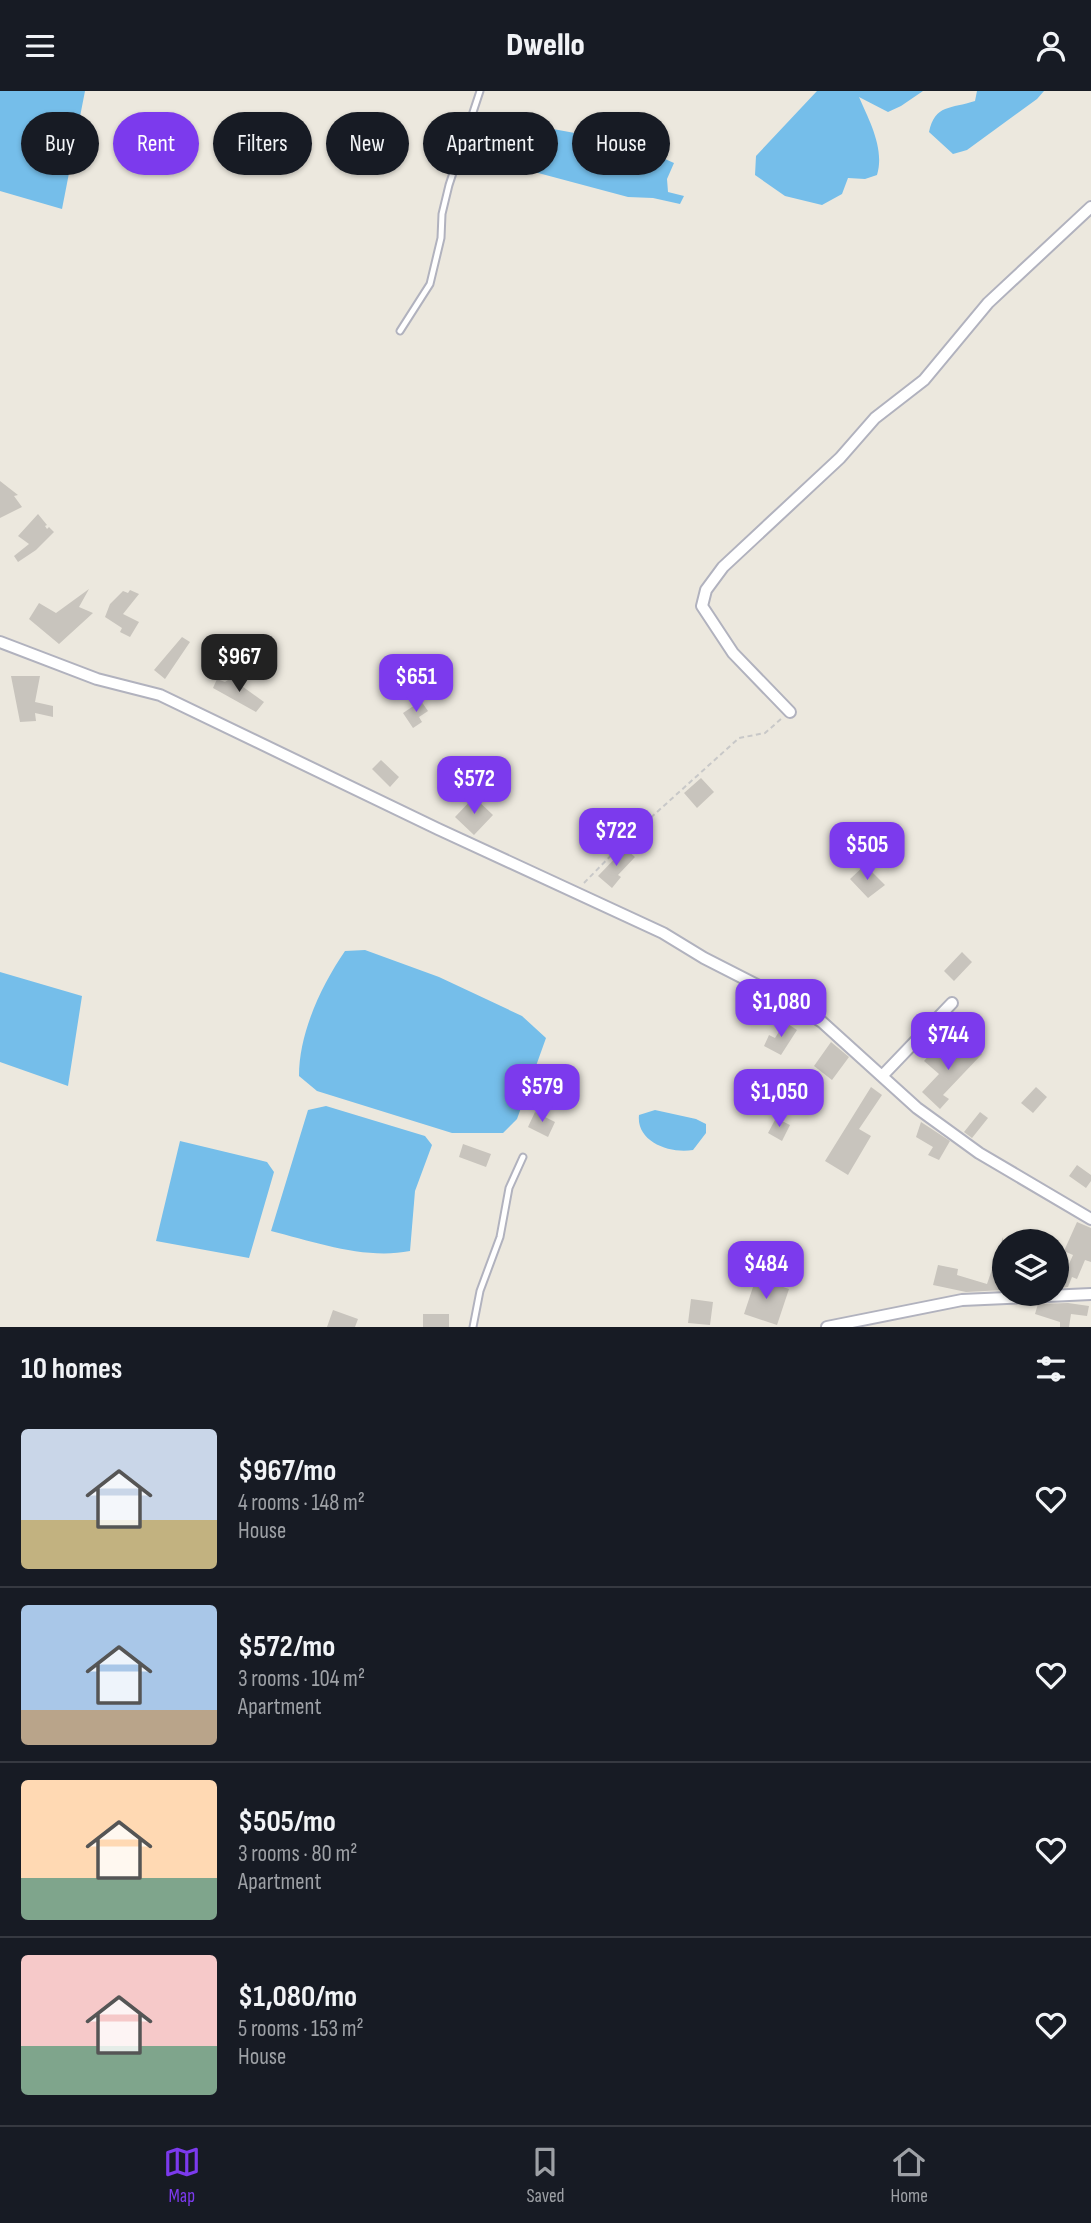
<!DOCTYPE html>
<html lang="en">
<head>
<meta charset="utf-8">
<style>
  body { margin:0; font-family:"Sofia Sans Condensed",sans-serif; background:#242831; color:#f1f3f6; height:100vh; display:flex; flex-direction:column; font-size:26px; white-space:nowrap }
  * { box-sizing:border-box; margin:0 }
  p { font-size:23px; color:#9ea1a6 }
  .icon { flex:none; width:38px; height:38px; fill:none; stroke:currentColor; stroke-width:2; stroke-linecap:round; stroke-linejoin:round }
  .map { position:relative; height:1236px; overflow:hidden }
  .panel { display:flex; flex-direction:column; background:#171b24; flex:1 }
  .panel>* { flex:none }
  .hud { position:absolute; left:21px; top:21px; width:700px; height:63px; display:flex; gap:14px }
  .tools { position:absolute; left:992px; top:1138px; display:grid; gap:14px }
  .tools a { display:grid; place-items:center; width:77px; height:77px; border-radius:50%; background:#171b24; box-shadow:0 2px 5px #0004; font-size:35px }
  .price { position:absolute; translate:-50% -60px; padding:0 16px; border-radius:14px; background:#7c3aed; color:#fff; font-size:23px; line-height:46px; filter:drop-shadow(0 2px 4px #0008) }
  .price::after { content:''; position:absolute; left:50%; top:42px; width:21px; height:16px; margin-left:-10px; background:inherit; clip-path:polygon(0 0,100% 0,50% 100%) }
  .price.active { background:#222; color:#fff }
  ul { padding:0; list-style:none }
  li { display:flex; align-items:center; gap:21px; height:175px; padding:0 21px }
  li+li { border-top:2px solid #363941 }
  li span { display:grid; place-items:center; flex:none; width:196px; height:140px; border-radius:7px; color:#555 }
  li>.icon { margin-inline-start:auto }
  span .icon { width:84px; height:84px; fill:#fffc; stroke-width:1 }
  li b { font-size:30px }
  h2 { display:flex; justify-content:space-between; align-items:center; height:84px; padding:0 21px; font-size:30px }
  .tag { padding:0 24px; border-radius:32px; background:#171b24; box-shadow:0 2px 5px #0004; font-size:24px; line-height:63px }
  .tag.active { background:#7c3aed; color:#fff }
  header { display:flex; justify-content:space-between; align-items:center; height:91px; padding:0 21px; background:#171b24; font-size:32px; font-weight:800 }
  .menu { display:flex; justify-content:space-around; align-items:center; height:98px; border-top:2px solid #363941; background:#171b24; font-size:19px; color:#9ea1a6 }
  .menu a { display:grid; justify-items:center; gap:4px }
  .menu .active { color:#7c3aed }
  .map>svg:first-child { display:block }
</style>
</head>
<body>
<header><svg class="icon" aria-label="menu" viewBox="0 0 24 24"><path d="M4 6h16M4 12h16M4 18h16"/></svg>Dwello<svg class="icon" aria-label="person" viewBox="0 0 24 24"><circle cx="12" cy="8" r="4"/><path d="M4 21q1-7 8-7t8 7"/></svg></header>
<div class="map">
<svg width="1091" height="1236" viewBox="0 0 1091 1236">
  <rect width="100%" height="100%" fill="#ece8de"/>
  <path fill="#75beea" d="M0 0H85L62 118 0 100Z
    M817 0H923L901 15 888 21 859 6C869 29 885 58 877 84L865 88 848 87 842 103 822 114 785 105 755 84 756 65Z
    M977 0H1044L1037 8 967 59 953 63 929 41C935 13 951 18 975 10Z
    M524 25 539 28 553 38 629 52 674 72 667 88 668 101 684 105 680 113 653 107 628 106 512 75 507 68Z
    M365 859 439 886 522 925 546 947 517 1028 503 1042H452L317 1000 299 985C299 942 321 895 345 860Z
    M0 881 82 905 68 995 0 971Z
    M326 1015 425 1045 432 1054 415 1100 410 1160C365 1169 315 1151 271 1140L308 1019Z
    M655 1019 696 1028 706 1033V1042L693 1059C670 1063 636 1051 639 1024Z
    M180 1050 267 1071 274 1081 249 1167 156 1150Z"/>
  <path fill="#c8c4bd" d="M0 390 18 404 14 405 22 416 0 427Z
    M38 423 47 434 45 435 47 438 49 436 54 441 36 459 18 471 14 465 29 453 18 445Z
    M89 498 79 516 93 522 59 553 29 528 39 512 56 522Z
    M130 499 139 503 123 523 139 531 130 546 120 541 122 537 105 526 110 513 123 500 128 502Z
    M182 546 190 551 165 588 154 579Z
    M11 585H40L35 611 53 615V626L35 622 36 630 20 631Z
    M231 587 240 591 239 593 264 611 256 621 213 597 217 588 225 591Z
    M421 610 428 620 419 626 422 631 413 637 403 622Z
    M381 669 399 686 390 696 372 678Z
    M701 687 714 701 697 717 684 702Z
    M474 706 493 724 474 744 455 726Z
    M625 757 635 766 618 784 621 786 612 797 598 785Z
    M865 774 885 794 868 807 850 788Z
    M962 861 972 871 954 890 944 880Z
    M785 931 797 939 781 964 764 955 769 944 775 947Z
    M831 951 849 966 832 989 814 975Z
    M969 951 982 963 943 1004 949 1008 940 1018 922 1001 939 983 924 970 935 957 951 971Z
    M871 996 882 1004 859 1038 871 1045 848 1084 825 1070Z
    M1036 996 1047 1006 1033 1022 1021 1012Z
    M535 1021 555 1031 548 1046 528 1036Z
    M980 1021 988 1027 972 1047 964 1041Z
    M776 1027 790 1034 782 1050 768 1042Z
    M921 1031 950 1050 939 1069 928 1064 933 1056 916 1046Z
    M463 1053 491 1063 486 1076 459 1066Z
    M1077 1074 1091 1084V1090L1086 1097 1069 1085Z
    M1077 1131 1091 1137V1171L1085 1169 1077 1188 1072 1186 1068 1196 1057 1197V1178L1065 1182 1073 1164 1064 1160Z
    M1003 1146 1004 1170 999 1188 1004 1189V1199L966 1201 933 1194 938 1174 958 1178 957 1184 987 1193Z
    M756 1187 789 1198 777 1234 744 1223Z
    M691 1208 713 1211 710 1234 688 1232Z
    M1068 1212 1089 1215 1087 1225 1071 1223 1069 1236H1060V1231L1035 1223 1038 1213Z
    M333 1219 358 1228 355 1236H327Z
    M423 1223H449V1236H423Z"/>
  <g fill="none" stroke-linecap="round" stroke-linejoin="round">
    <g stroke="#b1b2be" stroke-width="9">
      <path id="service" d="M400 240 430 193 441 147 442 123 449 94 480 0
        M473 1236 480 1200 500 1146 509 1097 523 1066"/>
    </g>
    <g stroke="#b1b2be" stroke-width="14">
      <path id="minor" d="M0 551 97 588 160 604 438 738 663 842 704 867 792 912 822 931 917 1017 979 1062 1091 1128
        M790 621 733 562 702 515 706 499 723 476 840 367 875 327 924 289 988 212 1091 116
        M883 984 952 912
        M827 1236 962 1209 1091 1203"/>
    </g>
    <path stroke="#c8c8c8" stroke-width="2" stroke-dasharray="5 3.5" stroke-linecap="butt" d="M584 792 626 749 739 647 765 642 781 628"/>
    <use href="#service" stroke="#fff" stroke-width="5"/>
    <use href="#minor" stroke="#fff" stroke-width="10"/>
  </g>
</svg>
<div class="tools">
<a><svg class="icon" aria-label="layers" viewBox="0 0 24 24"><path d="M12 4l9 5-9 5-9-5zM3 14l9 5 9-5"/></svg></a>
</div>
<b class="price active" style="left:239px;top:603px">$967</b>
<b class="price" style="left:416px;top:623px">$651</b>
<b class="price" style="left:474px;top:725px">$572</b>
<b class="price" style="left:616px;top:777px">$722</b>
<b class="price" style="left:867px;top:791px">$505</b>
<b class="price" style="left:781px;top:948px">$1,080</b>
<b class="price" style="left:948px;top:981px">$744</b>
<b class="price" style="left:542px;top:1033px">$579</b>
<b class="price" style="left:779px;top:1038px">$1,050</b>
<b class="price" style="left:766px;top:1210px">$484</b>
<div class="hud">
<a class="tag">Buy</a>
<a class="tag active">Rent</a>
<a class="tag">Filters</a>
<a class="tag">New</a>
<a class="tag">Apartment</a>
<a class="tag">House</a>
</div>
</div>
<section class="panel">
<h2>10 homes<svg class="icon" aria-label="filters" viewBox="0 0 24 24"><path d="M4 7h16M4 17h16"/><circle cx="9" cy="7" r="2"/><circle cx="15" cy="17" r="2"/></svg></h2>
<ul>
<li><span style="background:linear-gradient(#c9d6e8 65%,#c2b280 0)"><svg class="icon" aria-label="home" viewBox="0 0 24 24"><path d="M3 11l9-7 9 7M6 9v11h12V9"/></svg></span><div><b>$967/mo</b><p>4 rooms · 148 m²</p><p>House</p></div><svg class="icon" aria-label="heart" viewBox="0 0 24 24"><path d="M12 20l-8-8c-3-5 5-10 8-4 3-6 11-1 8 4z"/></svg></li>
<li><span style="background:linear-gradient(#a9c7e8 75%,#b9a48a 0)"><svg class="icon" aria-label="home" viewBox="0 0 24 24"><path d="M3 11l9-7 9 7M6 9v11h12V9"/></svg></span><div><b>$572/mo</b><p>3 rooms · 104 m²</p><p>Apartment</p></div><svg class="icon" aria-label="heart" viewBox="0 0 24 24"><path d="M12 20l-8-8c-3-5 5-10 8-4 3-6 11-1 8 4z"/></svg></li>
<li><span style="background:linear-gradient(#ffd9b3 70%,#7fa58c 0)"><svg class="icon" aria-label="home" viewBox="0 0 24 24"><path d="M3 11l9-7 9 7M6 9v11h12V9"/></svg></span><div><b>$505/mo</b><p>3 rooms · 80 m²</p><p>Apartment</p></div><svg class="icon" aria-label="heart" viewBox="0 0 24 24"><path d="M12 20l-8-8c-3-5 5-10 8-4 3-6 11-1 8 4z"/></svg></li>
<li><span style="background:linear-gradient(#f6c9c9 65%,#7fa58c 0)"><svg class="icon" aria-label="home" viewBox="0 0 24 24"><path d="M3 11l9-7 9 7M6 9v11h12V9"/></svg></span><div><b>$1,080/mo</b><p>5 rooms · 153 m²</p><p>House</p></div><svg class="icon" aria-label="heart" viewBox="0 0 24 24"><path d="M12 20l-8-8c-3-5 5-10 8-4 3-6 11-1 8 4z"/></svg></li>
</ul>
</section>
<nav class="menu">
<a class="active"><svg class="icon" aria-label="map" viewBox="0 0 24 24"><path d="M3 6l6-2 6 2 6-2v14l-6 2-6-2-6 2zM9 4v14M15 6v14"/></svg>Map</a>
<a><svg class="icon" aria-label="saved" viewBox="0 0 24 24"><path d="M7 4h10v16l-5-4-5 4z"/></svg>Saved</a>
<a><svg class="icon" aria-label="home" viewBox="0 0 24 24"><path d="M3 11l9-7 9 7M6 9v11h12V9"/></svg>Home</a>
</nav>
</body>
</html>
